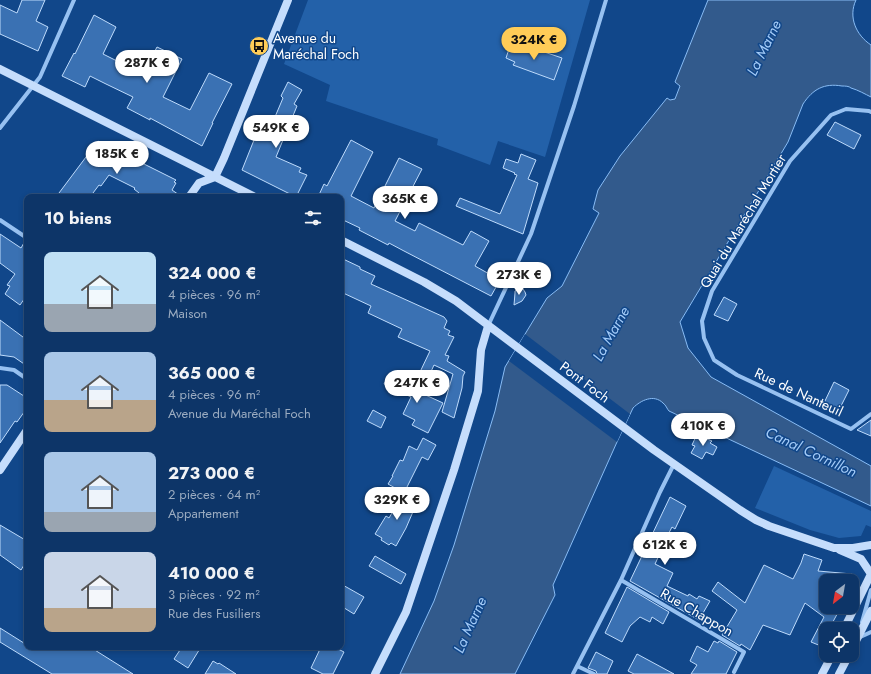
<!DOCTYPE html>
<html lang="fr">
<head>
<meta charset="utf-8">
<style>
  body { margin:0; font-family:Jost,sans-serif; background:#163d6e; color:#f1f3f6; height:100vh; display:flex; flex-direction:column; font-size:15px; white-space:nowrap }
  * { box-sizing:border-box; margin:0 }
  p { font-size:13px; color:#9aabc0 }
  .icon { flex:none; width:22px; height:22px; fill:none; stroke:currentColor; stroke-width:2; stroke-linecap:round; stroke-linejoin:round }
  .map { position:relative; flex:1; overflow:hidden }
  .details { position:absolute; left:24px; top:194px; width:320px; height:456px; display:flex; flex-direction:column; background:#0d3568; border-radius:8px; box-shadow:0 2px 6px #0003,0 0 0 1px #2d507c }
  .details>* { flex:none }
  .needle { width:26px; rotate:211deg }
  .fabs { position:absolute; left:819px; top:574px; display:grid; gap:8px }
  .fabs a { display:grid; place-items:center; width:40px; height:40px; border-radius:8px; background:#0d3568; box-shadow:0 2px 6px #0003,0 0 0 1px #2d507c; font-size:20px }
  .price { position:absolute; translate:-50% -34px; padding:0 9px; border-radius:14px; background:#fff; color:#222; font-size:13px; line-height:26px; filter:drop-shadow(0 1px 2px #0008) }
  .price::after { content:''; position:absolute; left:50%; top:24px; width:12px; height:9px; margin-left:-6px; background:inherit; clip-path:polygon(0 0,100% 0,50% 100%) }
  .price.selected { background:#ffcc57; color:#111 }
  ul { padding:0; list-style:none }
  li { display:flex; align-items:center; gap:12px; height:100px; padding:0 20px }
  li span { display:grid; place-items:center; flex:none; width:112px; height:80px; border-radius:8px; color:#555 }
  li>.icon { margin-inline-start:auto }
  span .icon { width:48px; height:48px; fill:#fffc; stroke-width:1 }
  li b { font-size:17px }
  h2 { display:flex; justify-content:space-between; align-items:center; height:48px; padding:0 20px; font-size:17px }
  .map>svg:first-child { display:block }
</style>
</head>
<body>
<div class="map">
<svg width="871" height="674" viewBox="0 0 871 674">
  <rect width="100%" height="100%" fill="#11478a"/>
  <path fill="#2361a9" d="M308 0H590L545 157 498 141 490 165 437 145 438 139 326 101 330 85 284 64Z
    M774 466 871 511V527L866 525 861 536 839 538 810 530 755 508Z"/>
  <path fill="#325a8c" stroke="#88bcf5" d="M708 0H856C848 17 856 35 871 45V97C865 94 858 90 851 88 849 86 845 86 842 86 824 83 813 89 803 104L788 142 680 322 688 348 711 377 871 466V506L669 411C667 409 666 405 663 403 654 394 641 400 633 408L617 442 553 585 555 595 515 674H400L434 601 454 545 495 411 505 367 547 298 562 286 599 213 593 209 598 190 620 156 667 98 670 100 675 99 680 86 675 82Z"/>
  <path fill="#11478a" d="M525 334 630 414 617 442 509 361Z"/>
  <path fill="#3a71b3" stroke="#bedbfc" d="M22 0H45L36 21 48 27 38 51 0 34V5L17 13Z
    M94 15 116 27 103 54 143 74 157 47 182 59 163 97 190 110 209 73 232 84 212 123H213L202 146 150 118V120L127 108 133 97 106 84 90 76 85 87 62 76 74 53 75 54Z
    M511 43 520 47 521 44 562 58 554 80 513 65 515 62 506 58Z
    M288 82 302 90 294 104 297 106 276 157 301 168 299 172 307 175 296 197 242 170 262 120 272 124 283 98 281 96Z
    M835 122 861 135 854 149 827 135Z
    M351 140 373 152 351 196 374 208 399 158 422 169 395 221 415 231 419 223 463 245 471 231 489 241 475 266 500 280 491 296 404 251 389 243 388 245 359 230 360 228 341 219V197H318L324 184 327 186Z
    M98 141 114 153 116 150 176 180 174 182 176 183 172 190 182 197H136L139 193 134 189 135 188 109 175 101 186 99 185 90 197H56Z
    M521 154 536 160 528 179 538 183 523 234 456 206 460 198 500 214 517 175 514 174 515 173 503 168 506 159 518 163Z
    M0 234 21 248 25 241H27V295L20 305 5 294 10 286 7 285 15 274 0 263Z
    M341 258 360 267V269L375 276 371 284 444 317 447 321 444 328 450 331 448 335 454 337 445 355 449 356 447 361 465 372 463 376 462 388 454 418 442 412 453 374 434 365 429 376 420 372 430 351 398 337 402 329 368 313 371 306 341 292Z
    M518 289H523L525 292 526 295 522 301 514 305 515 293V291Z
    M724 297 737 304 728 321 714 315Z
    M0 320 27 340V366L14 357 0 355Z
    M389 375 420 390 419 392 443 403 428 433 412 425 415 420 403 414 411 397 384 384Z
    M834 382 849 390 839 410 824 403Z
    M0 385H7L27 398V408L17 422 15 421 0 443Z
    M373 410 386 417 381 428 367 421Z
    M871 420V436L857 430Z
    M697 434 712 441 710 443 717 447 713 455 706 452 702 459 691 453 695 446 692 445Z
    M423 438 436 445 428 460 422 457 404 493 388 484 393 476H392L400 460 403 461 409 446 417 450Z
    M404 492 418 500 406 528 396 546 391 543 389 545 381 540 382 538 375 534 386 516 389 518Z
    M670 497 686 506 675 529 672 527 661 548 662 549 655 564 673 573 667 586 688 596 689 594 697 599 699 596 710 601 699 620 630 581Z
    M0 525 27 541V560L21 570 0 555Z
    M804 554 822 560 818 571 852 574V581H826V607H841L829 629H826V636L821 646 811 642 824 617 805 603 790 635 763 625 750 650 741 644 740 646 722 635 737 610 712 591 718 582 745 603 764 565 793 579 801 563Z
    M375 556 406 574 401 584 369 566Z
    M341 584 364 597 354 614 341 606Z
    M627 587 669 612 663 624 652 617 650 622 640 617 630 626 622 642 605 633Z
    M0 628 27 645V647H90L133 674H52L0 642Z
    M714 641 718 643 719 641 737 652 726 674H691L697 665 690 661 697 646 708 652Z
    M182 647H201L188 668 174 659Z
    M321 647H334L344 652 333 674H323L311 668Z
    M596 652 613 661 607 674H597L596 671 588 668Z
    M637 654 674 674H634L628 671Z
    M213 661 218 664 219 663 236 674H205Z"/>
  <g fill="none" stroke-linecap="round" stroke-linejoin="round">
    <path stroke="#97c1f1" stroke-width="4" d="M871 112 869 111 846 109 831 115 790 161 712 291 702 321 704 338 714 360 737 375 851 429 871 414
      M0 128 40 77 74 0
      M0 220 27 238
      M488 326 531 234 574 106 606 0
      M0 368 14 370 27 379
      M621 580 744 652 734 672
      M862 622 871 590
      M858 638 871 632
      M577 666 594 674
      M573 674 621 580 660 492 674 464"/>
    <path stroke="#c5ddfc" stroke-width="8" d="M0 69 255 197
      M215 177 224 158 288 0
      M189 197 199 183 215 177
      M341 240 424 282 456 301 654 450 740 510 756 520 769 526 834 548H853L871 545
      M0 470 27 430
      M840 550 861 559 871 574
      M844 629 871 574
      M852 649 871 611
      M375 674 406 612 454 470 478 391 481 350 488 326
      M822 674 832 655
      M839 674 849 655"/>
  </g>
  <defs>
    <g id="bus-disc" transform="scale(1)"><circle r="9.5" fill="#ffcc57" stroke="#11478a"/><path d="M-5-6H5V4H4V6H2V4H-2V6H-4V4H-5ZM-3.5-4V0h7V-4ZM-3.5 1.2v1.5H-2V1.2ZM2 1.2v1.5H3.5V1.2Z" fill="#111"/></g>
  </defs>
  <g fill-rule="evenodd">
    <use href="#bus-disc" x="259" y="46"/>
  </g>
  <g text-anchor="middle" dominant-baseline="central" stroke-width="3" stroke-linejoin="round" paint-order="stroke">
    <g font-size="14" fill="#fff" stroke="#11478a" text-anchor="start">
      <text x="273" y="38">Avenue du<tspan x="273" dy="16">Maréchal Foch</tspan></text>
    </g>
    <g font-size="14" fill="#fff" stroke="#11478a">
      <text transform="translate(743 221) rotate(-59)">Quai du Maréchal Mortier</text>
      <text transform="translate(585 382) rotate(37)">Pont Foch</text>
      <text transform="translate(799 392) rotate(25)">Rue de Nanteuil</text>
      <text transform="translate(697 612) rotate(30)">Rue Chappon</text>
    </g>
    <g font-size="15" font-style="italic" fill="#a3cbf8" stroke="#11478a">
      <text transform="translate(764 48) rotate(-64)">La Marne</text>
      <text transform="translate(611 334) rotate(-61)">La Marne</text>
      <text transform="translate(811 452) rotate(25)">Canal Cornillon</text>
      <text transform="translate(470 625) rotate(-66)">La Marne</text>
    </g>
  </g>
</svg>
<div class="fabs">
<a><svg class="needle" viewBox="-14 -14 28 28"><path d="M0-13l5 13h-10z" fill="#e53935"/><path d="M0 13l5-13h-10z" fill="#9aabc0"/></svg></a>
<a><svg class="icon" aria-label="locate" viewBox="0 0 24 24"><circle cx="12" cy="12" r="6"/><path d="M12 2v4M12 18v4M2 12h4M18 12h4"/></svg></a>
</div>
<b class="price selected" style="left:534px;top:61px">324K €</b>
<b class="price" style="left:147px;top:84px">287K €</b>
<b class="price" style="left:276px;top:149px">549K €</b>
<b class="price" style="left:117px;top:175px">185K €</b>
<b class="price" style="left:405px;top:220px">365K €</b>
<b class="price" style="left:519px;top:296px">273K €</b>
<b class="price" style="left:417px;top:404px">247K €</b>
<b class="price" style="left:703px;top:447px">410K €</b>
<b class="price" style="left:397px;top:521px">329K €</b>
<b class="price" style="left:665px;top:566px">612K €</b>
<section class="details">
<h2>10 biens<svg class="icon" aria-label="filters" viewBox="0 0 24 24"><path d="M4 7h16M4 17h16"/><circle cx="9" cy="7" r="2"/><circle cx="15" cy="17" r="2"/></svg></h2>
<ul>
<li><span style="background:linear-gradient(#bfe0f5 65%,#9aa5b1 0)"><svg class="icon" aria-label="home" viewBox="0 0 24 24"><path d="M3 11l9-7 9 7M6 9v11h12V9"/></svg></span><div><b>324 000 €</b><p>4 pièces · 96 m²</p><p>Maison</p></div></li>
<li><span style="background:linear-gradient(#a9c7e8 60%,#b9a48a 0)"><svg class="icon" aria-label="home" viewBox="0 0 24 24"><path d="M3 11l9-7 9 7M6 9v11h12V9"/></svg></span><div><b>365 000 €</b><p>4 pièces · 96 m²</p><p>Avenue du Maréchal Foch</p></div></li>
<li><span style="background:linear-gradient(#a9c7e8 75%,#9aa5b1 0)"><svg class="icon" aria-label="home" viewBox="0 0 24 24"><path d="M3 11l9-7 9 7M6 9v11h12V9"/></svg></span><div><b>273 000 €</b><p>2 pièces · 64 m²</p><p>Appartement</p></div></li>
<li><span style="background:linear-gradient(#c9d6e8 70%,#b9a48a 0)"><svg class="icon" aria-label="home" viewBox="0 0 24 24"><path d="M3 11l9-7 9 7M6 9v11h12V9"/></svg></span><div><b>410 000 €</b><p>3 pièces · 92 m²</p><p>Rue des Fusiliers</p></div></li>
</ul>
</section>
</div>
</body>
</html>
